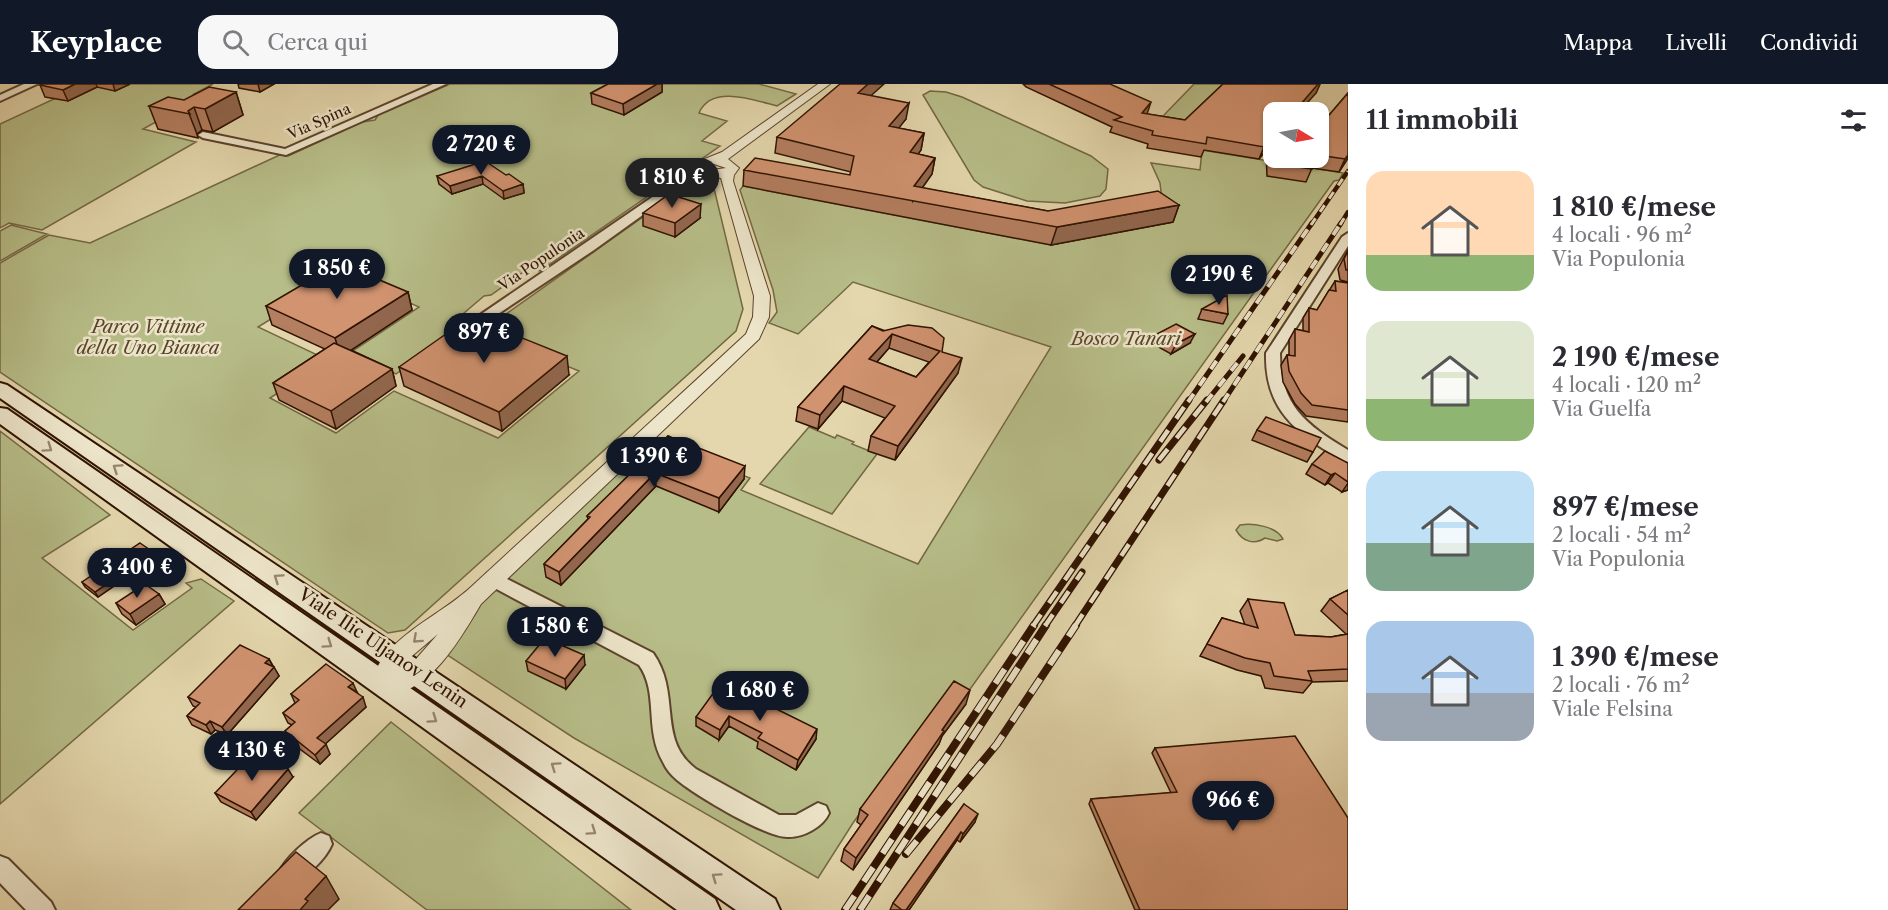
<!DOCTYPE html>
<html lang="it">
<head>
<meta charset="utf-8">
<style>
  body { margin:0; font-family:"Libre Caslon Text",serif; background:#f7f7f7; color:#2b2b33; height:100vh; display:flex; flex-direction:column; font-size:22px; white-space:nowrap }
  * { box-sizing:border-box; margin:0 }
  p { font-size:20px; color:#7c7c81 }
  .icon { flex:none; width:33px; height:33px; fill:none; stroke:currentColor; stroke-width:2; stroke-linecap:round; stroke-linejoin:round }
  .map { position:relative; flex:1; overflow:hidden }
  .sheet { display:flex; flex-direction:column; background:#fff; width:540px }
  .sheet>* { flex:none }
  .needle { width:39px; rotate:100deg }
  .controls { position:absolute; left:1263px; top:18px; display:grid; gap:12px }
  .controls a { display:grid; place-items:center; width:66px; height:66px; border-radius:12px; background:#fff; box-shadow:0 2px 4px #0004; font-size:30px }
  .price { position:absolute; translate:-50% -51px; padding:0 14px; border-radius:21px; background:#111827; color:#fff; font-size:20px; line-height:39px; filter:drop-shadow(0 2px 3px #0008) }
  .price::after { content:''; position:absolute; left:50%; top:36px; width:18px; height:14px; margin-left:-9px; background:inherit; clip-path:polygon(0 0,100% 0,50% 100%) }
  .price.current { background:#222; color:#fff }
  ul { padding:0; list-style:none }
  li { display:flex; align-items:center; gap:18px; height:150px; padding:0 18px }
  li span { display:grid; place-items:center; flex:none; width:168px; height:120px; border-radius:18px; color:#555 }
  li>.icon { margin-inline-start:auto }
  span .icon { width:72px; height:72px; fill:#fffc; stroke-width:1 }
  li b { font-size:26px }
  h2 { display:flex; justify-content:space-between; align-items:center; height:72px; padding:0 18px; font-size:26px }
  header { display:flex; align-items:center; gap:36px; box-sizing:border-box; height:84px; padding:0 30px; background:#111827; color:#fff }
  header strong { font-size:28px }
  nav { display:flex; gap:33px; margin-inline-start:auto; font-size:21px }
  .search { width:420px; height:54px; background:#f7f7f7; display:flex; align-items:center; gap:15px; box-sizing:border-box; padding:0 21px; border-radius:18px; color:#7c7c81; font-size:22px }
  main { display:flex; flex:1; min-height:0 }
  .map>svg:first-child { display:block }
</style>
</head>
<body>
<header>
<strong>Keyplace</strong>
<div class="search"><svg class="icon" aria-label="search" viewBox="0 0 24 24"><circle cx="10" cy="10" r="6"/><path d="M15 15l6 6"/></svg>Cerca qui</div>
<nav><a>Mappa</a><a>Livelli</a><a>Condividi</a></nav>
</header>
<main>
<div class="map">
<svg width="1348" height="826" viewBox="0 0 1348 826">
  <rect width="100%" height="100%" fill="#e4d7ad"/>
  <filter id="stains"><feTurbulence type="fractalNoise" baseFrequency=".00333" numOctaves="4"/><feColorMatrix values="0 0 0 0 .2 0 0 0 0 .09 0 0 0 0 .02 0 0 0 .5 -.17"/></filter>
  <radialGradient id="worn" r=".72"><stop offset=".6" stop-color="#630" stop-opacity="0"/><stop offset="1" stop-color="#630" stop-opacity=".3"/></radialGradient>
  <path fill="#b7bd88" stroke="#736844" stroke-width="1.5" d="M86 0H213L194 10 203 12 143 45 196 58 42 146 9 139 0 144V40Z
    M450 0H759L796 10 777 22C754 16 711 0 699 29L727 37 702 57 720 62 540 187 529 184 491 211 484 212 457 235 468 240 396 290 350 269 419 223 345 189 258 243 328 276 270 314 336 349 394 307 498 354 579 287 482 247 698 94 712 96 743 225 736 247 405 546 388 549 0 288V179L49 151 90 159 286 68 288 72 362 38 375 36 378 31Z
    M1194 0H1230L1273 51 1164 38V31Z
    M930 7 946 8 962 13 1091 72 1108 85 1106 105 1100 112 1065 119 1027 117 983 103 974 96 923 11Z
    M1202 66 1343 89 1339 96 1334 97 963 615 948 606 853 739 818 794 574 654 432 561 648 353 750 394 741 406 918 480 1051 263 853 198 798 250 769 239 777 228 773 206 740 106 743 102 1051 161 1162 117 1160 99 1151 79 1200 86Z
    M11 141 47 150 0 177V147Z
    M809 343 835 354 837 351 854 358 852 360 877 370 832 430 760 400Z
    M0 347 110 431 42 474 133 546 192 504 186 499 201 495 234 517 0 720Z
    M1240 441C1253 439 1276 442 1283 455L1277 457 1265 454C1254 461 1243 458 1236 446Z
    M391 638 631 826H427L299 729Z"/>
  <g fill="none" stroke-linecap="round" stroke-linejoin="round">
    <g stroke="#5c432b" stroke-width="4">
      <path id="minor" d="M24 0H37L0 17V11Z
        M433 0H446L286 71 203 54 198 51 203 48 285 65Z
        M703 83 707 84V88L697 92 594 166 492 234H482L480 231 689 88Z
        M1348 149V162L1280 269C1280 321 1306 341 1348 366V378C1338 375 1328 368 1319 362 1283 338 1265 313 1266 269L1342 153Z
        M493 488 653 569C682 610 656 655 696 685L779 731H796L818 719 826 722 829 729C823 743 803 754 787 753 765 753 695 711 677 696 671 691 666 685 663 678 644 645 659 609 639 581L487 500 484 495 487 490Z
        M321 749 329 752 332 760C326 775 305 795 290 801L282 798 278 790C285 775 306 755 321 749Z
        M0 772 8 775 51 818 55 826H26L0 799Z"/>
    </g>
    <g stroke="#5c432b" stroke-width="2">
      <path id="tertiary" d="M818 0H830L728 75 739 84 734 91 733 97 770 212 769 233 759 255 481 520C462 552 423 623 377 607 370 594 377 581 386 570 410 542 445 527 471 503 563 418 655 334 746 250L753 233 754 212 721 94 704 93 697 84 702 76 722 68ZM714 80 726 84 712 86 710 83ZM438 550 416 575 399 587 412 572Z"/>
    </g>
    <g stroke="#2f1200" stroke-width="4">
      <path id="secondary" d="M0 299 7 301 775 815 780 826H736L0 314Z
        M0 324 7 325 715 815 720 826H677L0 340Z"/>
    </g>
    <use href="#minor" fill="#ede5ca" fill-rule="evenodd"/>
    <use href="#tertiary" fill="#ede5ca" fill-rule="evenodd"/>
    <use href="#secondary" fill="#ede5ca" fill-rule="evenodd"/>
    <g stroke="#2f1200" stroke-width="4.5">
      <path id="rail-far3" d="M1311 141 1348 87
        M1340 141 1348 128"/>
    </g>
    <g stroke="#2f1200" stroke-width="5">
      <path id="rail-far2" d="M1188 318 1312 139
        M1206 318 1243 272
        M1223 318 1341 139"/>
    </g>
    <g stroke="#2f1200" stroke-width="7">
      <path id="rail-far1" d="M1159 376 1207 316
        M1033 542 1189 316
        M1045 542 1082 488
        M1075 542 1224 316"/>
    </g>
    <g stroke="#2f1200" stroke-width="8">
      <path id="rail" d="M906 770 997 660 1076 541
        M845 826 1034 541
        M860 826 1046 541"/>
    </g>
    <use href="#rail-far3" stroke="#ede5ca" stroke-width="3" stroke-dasharray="8" stroke-linecap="butt"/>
    <use href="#rail-far2" stroke="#ede5ca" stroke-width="4" stroke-dasharray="10" stroke-linecap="butt"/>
    <use href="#rail-far1" stroke="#ede5ca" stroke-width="4.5" stroke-dasharray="14" stroke-linecap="butt"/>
    <use href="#rail" stroke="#ede5ca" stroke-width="6" stroke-dasharray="17" stroke-linecap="butt"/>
  </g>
  <path fill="#b47e60" stroke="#2f1200" stroke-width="1.5" fill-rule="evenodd" d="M43 0H130L115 7 97 3 68 17 45 13 40 1Z
    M238 0H274L260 8 239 4Z
    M608 0H662V8L624 31 592 20 591 9Z
    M1023 0H1110L1147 30 1185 36 1223 0H1320L1316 9 1274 28V74H1318V44L1348 9V74L1339 88 1312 84 1306 98 1267 92 1266 68 1267 65 1259 75 1204 66 1201 73 1147 64 1148 60 1110 48 1112 43 1026 3Z
    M236 8 243 31 213 48 202 46 197 50 198 54 158 45 149 22Z
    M871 12 906 35 898 44 924 49 921 66 918 70 935 74 932 90 922 104 1048 127 1179 121 1173 138 1051 161 743 102 744 86 850 91 851 88 775 69 777 53Z
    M506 91 523 100 524 109 504 115 483 100 452 110 439 100 437 92Z
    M643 129 700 134 675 153 643 142Z
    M1348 166V198L1340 196 1338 185Z
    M1335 197 1348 199V338L1306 332 1295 320 1283 298 1281 281 1287 271H1289V256L1295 245 1303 247V234L1309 224 1317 226Z
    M408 208 412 226 351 266 392 285 396 302 336 345 279 316 273 299 325 265 272 241 266 222Z
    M1202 225 1228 230 1223 240 1198 235Z
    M872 242 942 268 958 289 895 376 868 367 871 352 885 334 842 317 818 345 796 337 798 323ZM889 264 929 278 916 293 877 278Z
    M1157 250 1190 259 1171 270 1153 260Z
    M399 283 569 291 502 347 404 302Z
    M1257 346 1313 368 1307 378 1252 356Z
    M668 352 744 395 719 428 656 402 561 501 546 493 544 480 588 435 587 432 635 388Z
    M1348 379V406L1342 408 1328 399 1325 401 1306 390 1312 380Z
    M153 468 156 473 98 513 85 503 82 498Z
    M1348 506V597L1312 598 1303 609 1265 604 1261 592 1237 586 1200 572 1222 534 1245 541 1240 527 1248 515 1295 551 1331 553 1346 550 1321 527 1330 515Z
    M159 510 165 520 136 541 122 530 116 519Z
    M269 575 279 592 227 651 215 646 211 650 192 641 187 632 196 623 193 622 188 613Z
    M526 577 585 581 566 605 528 587Z
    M357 608 366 623 325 660 330 670 320 680 289 657 285 647 292 641 288 639 283 629 295 619 291 610Z
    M745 619 816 655 796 686 757 664 758 658 729 642 719 656 696 642V633Z
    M966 620 942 652 939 660 853 786 841 777 844 765 861 741 857 738 860 725Z
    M1155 664 1348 826H1135L1089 720 1091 715 1171 709 1152 669Z
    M293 693 256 736 221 718 215 709Z
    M964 720 975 738 960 758 957 756 909 826H890L893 819Z"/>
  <path fill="#92674e" stroke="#2f1200" stroke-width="1.5" d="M75 0H96L97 3 68 17 63 6Z
    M113 0H130L115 7Z
    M258 0H274L260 8Z
    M657 0H662V8L624 31 623 20Z
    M868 0H884L856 25 858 9Z
    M1318 0H1320L1316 9 1299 28H1294Z
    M236 8 243 31 213 48 205 25Z
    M1151 18 1147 30 1142 29Z
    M909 19 906 35 887 59 889 42Z
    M194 23 202 46 197 50 188 27Z
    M924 49 921 66 907 85 910 68Z
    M1274 52V58L1272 55 1267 65 1259 75 1264 63Z
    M1348 71V74L1339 88 1345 75Z
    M935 74 932 90 913 117 914 102Z
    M482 92 483 100 452 110 450 102Z
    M523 100 524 109 504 115 503 107Z
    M701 120 700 134 675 153V139Z
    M1179 121 1173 138 1051 161 1057 143Z
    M408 208 412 226 341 273 335 254Z
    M892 250 889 264 867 289 869 275Z
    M1195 250 1190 259 1171 270 1176 260Z
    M567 272 569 291 502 347 499 328Z
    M962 274 958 289 895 376 898 362Z
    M392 285 396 302 336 345 331 327Z
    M844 302 842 317 818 345 820 331Z
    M745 382 744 395 719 428V414Z
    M655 389 656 402 561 501 559 488Z
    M1335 389 1328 399 1325 401 1331 391Z
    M1348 399V406L1342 408Z
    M153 468 156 473 98 513 95 508Z
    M159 510 165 520 136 541 130 530Z
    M584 571 585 581 566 605 565 595Z
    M269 575 273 583 265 579Z
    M274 583 279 592 227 651 222 643Z
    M353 599 357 608 348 603Z
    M970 606 966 620 942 652 939 660 853 786 856 774 942 646Z
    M363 613 366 623 322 663 317 654Z
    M729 632V642L719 656 720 646Z
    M210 637 215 646 211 650 206 641Z
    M817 645 816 655 796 686 798 676Z
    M326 660 330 670 320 680 315 671Z
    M288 685 293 693 256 736 251 728Z
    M978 730 975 738 960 758 963 750Z
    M961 748 957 756 909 826H906Z
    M326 792 339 815 328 826H300L305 815Z"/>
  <path fill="#d19370" stroke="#2f1200" stroke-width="1.5" fill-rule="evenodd" d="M43 0H75L63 6 40 1Z
    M608 0H657L623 20 591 9Z
    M840 0H868L858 9 909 19 889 42 924 49 910 68 935 74 914 102 1048 127 1158 107 1179 121 1057 143 744 86 755 74 850 91 854 72 777 53Z
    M1049 0H1110L1151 18 1142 29 1185 36 1223 0H1318L1294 28H1274V52L1264 63 1207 53 1206 60 1152 51 1153 47 1114 36 1122 33Z
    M209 3 236 8 205 25 194 23 188 27 190 30 149 22 168 13 184 16Z
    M1348 9V71L1345 75 1318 71V44Z
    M1272 55H1274V74H1311L1312 85 1273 79Z
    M485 77 506 91 509 90 523 100 503 107 482 92 450 102 437 92Z
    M669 110 701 120 675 139 643 129Z
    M1348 167V186H1346L1344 175Z
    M339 179 408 208 335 254 266 222Z
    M1335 197 1348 199V326L1312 321 1301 309 1289 287 1287 271 1295 272V245L1309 248V224L1317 226 1329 206 1336 207Z
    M1227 211 1228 230 1202 225Z
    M470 233 567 272 499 328 399 283Z
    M1176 240 1195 250 1176 260 1157 250Z
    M908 241 932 244 944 254 942 268 962 274 898 362 871 352 895 322 844 302 820 331 798 323 872 242 883 247ZM892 250 940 267 916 293 869 275Z
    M334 259 392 285 331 327 273 299Z
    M1266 333 1321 354 1313 368 1257 346Z
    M668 352 745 382 719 414 655 389 559 488 544 480 590 433 587 432 633 387 635 388Z
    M1325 367 1348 379V398L1335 389 1331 391 1312 380Z
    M140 459 153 468 95 508 82 498Z
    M145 500 159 510 130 530 116 519Z
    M1348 506V531L1330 515Z
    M1248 515 1284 519 1295 551 1331 553 1348 550V585L1308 587 1312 597 1274 592 1270 579 1245 574 1207 560 1222 534 1258 544Z
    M545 554 584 571 565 595 526 577Z
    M240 561 269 575 265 579 274 583 222 643 210 637 206 641 187 632 200 619 188 613Z
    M326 580 353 599 348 603 363 613 317 654 326 660 315 671 285 647 295 638 283 629 299 616 291 610Z
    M954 597 970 606 942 646 944 647 856 774 844 765 868 731 860 725Z
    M717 604 745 619 750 612 817 645 798 676 758 654 762 649 729 632 720 646 696 633Z
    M1295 652 1348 734V826H1140L1091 715 1177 708 1155 664Z
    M254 668 288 685 251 728 215 709Z
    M964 720 978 730 963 750 961 748 906 826H902L893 819Z
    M296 768 326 792 305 815 308 817 300 826H238Z"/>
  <defs><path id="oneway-chevron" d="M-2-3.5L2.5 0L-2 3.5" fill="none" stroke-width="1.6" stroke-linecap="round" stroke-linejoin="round" transform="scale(1.5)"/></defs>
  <g stroke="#98866f">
    <use href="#oneway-chevron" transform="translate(48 364) rotate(35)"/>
    <use href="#oneway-chevron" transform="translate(117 384) rotate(-146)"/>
    <use href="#oneway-chevron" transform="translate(278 494) rotate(-146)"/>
    <use href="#oneway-chevron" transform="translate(417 555) rotate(138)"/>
    <use href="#oneway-chevron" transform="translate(328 560) rotate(35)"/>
    <use href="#oneway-chevron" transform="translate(433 635) rotate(35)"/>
    <use href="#oneway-chevron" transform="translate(555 682) rotate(-145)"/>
    <use href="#oneway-chevron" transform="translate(592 747) rotate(35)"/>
    <use href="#oneway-chevron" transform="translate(716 793) rotate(-145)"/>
  </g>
  <g text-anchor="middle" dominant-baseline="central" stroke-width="5" stroke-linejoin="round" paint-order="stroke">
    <g font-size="15" fill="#2f1200" stroke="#ede5ca">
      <text transform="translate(319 37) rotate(-24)">Via Spina</text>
      <text transform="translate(541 175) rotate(-34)">Via Populonia</text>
    </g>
    <g font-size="18" font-style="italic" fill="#584529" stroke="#ede5ca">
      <text x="148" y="243">Parco Vittime<tspan x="148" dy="21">della Uno Bianca</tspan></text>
      <text x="1126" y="255">Bosco Tanari</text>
    </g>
    <g font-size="18" fill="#2f1200" stroke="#ede5ca">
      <text transform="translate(383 564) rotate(34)">Viale Ilic Uljanov Lenin</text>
    </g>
  </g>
  <rect width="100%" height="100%" filter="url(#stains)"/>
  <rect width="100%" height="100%" fill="url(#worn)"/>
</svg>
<div class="controls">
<a><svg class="needle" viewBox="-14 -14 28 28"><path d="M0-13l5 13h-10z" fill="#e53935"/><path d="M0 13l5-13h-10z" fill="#7c7c81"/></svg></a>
</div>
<b class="price" style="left:481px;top:92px">2 720 €</b>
<b class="price current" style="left:672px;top:125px">1 810 €</b>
<b class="price" style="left:337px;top:216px">1 850 €</b>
<b class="price" style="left:1219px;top:222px">2 190 €</b>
<b class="price" style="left:484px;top:280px">897 €</b>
<b class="price" style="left:654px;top:404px">1 390 €</b>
<b class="price" style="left:137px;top:515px">3 400 €</b>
<b class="price" style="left:555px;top:574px">1 580 €</b>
<b class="price" style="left:760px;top:638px">1 680 €</b>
<b class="price" style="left:252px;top:698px">4 130 €</b>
<b class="price" style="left:1233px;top:748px">966 €</b>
</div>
<section class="sheet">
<h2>11 immobili<svg class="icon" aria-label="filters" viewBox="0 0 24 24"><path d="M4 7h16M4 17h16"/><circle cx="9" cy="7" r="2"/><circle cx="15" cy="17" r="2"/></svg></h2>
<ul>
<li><span style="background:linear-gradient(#ffd9b3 70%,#8fb573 0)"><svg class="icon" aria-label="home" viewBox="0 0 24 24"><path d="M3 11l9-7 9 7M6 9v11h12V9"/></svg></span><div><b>1 810 €/mese</b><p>4 locali · 96 m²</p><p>Via Populonia</p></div></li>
<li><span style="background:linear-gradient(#dfe7d0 65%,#8fb573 0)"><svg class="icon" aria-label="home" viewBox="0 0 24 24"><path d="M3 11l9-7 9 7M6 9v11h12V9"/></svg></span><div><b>2 190 €/mese</b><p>4 locali · 120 m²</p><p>Via Guelfa</p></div></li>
<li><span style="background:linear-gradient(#bfe0f5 60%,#7fa58c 0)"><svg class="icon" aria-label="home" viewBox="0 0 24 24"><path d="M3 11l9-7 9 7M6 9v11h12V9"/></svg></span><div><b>897 €/mese</b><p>2 locali · 54 m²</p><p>Via Populonia</p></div></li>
<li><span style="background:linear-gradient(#a9c7e8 60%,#9aa5b1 0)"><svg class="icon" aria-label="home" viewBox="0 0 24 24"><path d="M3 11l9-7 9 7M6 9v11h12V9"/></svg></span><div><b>1 390 €/mese</b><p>2 locali · 76 m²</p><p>Viale Felsina</p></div></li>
</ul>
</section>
</main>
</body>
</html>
